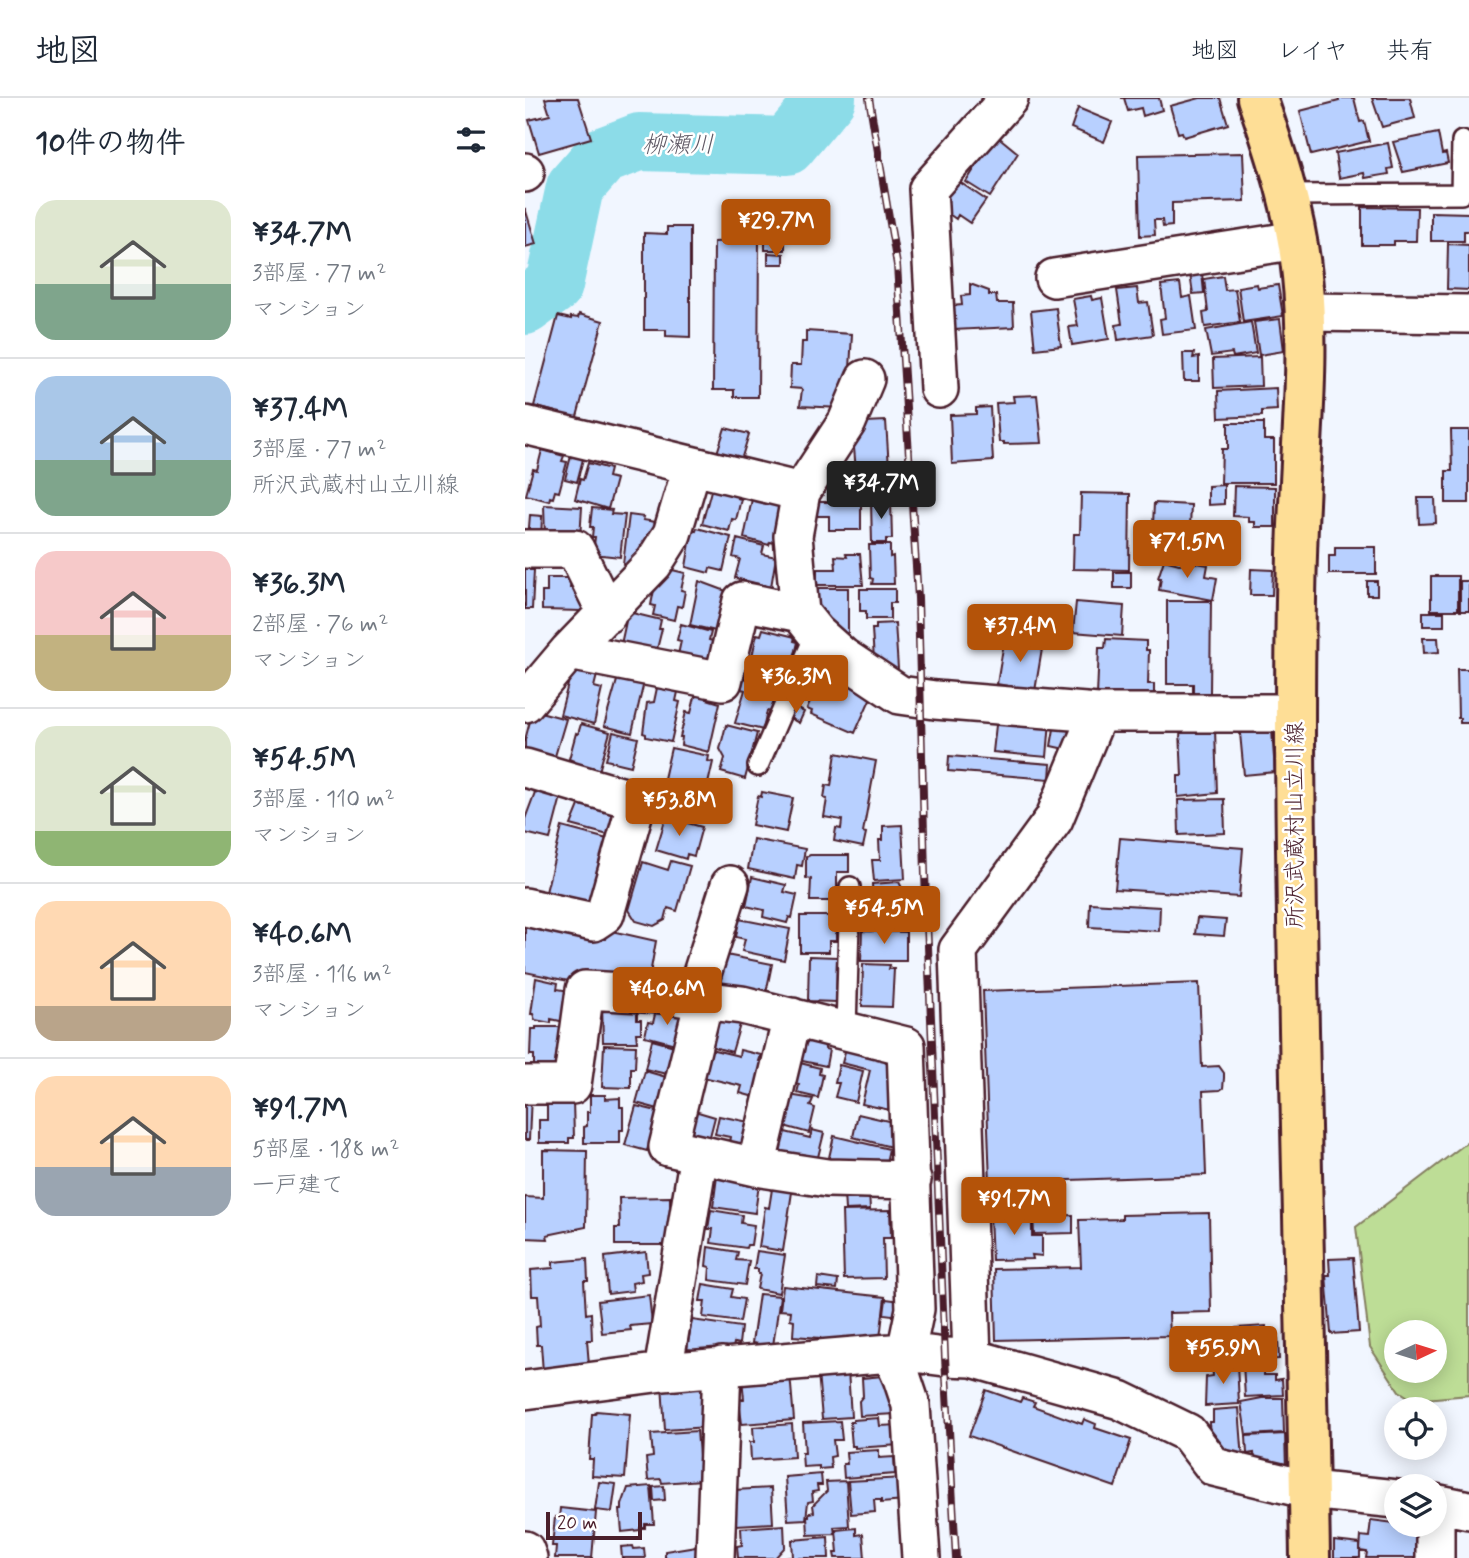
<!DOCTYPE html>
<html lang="ja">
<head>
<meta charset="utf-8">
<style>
  body { margin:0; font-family:Mynerve,"Klee One",sans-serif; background:#f6f6f7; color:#1f2937; height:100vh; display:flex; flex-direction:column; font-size:26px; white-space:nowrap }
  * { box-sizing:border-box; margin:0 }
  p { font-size:23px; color:#747a83 }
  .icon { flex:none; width:38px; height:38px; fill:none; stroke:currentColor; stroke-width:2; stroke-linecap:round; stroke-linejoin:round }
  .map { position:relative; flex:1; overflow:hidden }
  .side { display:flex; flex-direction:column; background:#fff; width:525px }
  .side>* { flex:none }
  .needle { width:46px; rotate:86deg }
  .buttons { position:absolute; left:859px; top:1222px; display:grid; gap:14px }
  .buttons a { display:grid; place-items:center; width:63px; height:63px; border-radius:50%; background:#fff; box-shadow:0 4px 18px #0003; font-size:35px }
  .scale { position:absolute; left:21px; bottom:18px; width:96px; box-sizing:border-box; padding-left:7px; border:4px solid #4a1f2b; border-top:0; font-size:19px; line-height:24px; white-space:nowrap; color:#4a1f2b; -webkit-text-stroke:5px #fff; paint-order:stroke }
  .price { position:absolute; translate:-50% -60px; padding:0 16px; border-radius:7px; background:#b45309; color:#fff; font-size:23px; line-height:46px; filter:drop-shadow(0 2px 4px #0008) }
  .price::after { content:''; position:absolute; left:50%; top:42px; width:21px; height:16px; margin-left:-10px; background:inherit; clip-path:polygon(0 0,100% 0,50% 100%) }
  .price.selected { background:#222; color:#fff }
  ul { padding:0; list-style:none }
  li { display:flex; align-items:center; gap:21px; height:175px; padding:0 35px }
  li+li { border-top:2px solid #e0e1e3 }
  li span { display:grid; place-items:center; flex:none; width:196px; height:140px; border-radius:21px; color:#555 }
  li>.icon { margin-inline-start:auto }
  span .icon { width:84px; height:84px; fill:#fffc; stroke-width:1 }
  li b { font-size:30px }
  h2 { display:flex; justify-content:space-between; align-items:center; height:84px; padding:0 35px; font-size:30px }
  header { display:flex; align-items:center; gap:42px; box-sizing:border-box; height:98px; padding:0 35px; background:#fff; border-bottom:2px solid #e0e1e3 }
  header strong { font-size:33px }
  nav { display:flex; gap:38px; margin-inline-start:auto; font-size:24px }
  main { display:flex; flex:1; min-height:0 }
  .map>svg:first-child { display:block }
</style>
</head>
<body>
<header>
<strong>地図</strong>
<nav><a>地図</a><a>レイヤ</a><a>共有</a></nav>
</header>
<main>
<section class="side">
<h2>10件の物件<svg class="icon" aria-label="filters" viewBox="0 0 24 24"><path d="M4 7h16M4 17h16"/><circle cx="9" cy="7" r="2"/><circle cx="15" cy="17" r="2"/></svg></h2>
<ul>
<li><span style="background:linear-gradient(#dfe7d0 60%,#7fa58c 0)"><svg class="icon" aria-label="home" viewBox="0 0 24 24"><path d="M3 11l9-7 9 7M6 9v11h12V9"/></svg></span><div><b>¥34.7M</b><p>3部屋 · 77 m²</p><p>マンション</p></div></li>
<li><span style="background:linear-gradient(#a9c7e8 60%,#7fa58c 0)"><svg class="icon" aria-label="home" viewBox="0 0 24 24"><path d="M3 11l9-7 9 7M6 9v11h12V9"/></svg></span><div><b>¥37.4M</b><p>3部屋 · 77 m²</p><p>所沢武蔵村山立川線</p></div></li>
<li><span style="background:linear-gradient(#f6c9c9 60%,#c2b280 0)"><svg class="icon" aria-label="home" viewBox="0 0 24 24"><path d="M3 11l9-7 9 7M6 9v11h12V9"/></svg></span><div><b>¥36.3M</b><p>2部屋 · 76 m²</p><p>マンション</p></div></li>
<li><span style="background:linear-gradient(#dfe7d0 75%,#8fb573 0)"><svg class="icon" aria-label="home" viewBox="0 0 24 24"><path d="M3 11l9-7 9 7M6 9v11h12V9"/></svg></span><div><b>¥54.5M</b><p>3部屋 · 110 m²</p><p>マンション</p></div></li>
<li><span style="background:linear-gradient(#ffd9b3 75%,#b9a48a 0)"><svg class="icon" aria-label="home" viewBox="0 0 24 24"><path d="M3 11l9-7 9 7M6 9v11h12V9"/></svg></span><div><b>¥40.6M</b><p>3部屋 · 116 m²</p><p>マンション</p></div></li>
<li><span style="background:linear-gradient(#ffd9b3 65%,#9aa5b1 0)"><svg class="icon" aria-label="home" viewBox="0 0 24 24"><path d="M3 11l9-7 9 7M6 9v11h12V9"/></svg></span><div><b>¥91.7M</b><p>5部屋 · 188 m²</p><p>一戸建て</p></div></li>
</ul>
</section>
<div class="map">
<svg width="944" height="1460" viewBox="0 0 944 1460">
  <rect width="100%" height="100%" fill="#f1f6ff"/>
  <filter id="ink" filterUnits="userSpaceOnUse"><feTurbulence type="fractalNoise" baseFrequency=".0143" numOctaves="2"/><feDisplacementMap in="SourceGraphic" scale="14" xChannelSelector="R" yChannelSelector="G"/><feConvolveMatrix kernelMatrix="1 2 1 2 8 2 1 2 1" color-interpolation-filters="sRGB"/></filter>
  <g filter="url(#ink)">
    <path fill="#bddd96" stroke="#847e60" stroke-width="2" fill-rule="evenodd" d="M944 1043V1297L888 1302 874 1293 845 1249 831 1129ZM872 1234H910V1272H872Z"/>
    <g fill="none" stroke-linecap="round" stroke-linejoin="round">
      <path stroke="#8cdce8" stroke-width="58" d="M0 208 29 187 50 89 77 58 114 44 262 48 302 0"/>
    </g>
    <path fill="#b8d0ff" stroke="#4a1f2b" stroke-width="2" d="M24 0H53L66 40 14 55 4 22 25 17 20 1Z
      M596 0H634L637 12 618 18 616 10 603 13 599 0Z
      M675 0H695L703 26 659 39 657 34 653 35 645 8Z
      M813 0H829L835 24 839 23 844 43 786 57 775 13 814 3Z
      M847 0H885L890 20 857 29Z
      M553 10 587 24 579 44 546 30Z
      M913 35 917 56 921 55 923 65 878 74 868 44Z
      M471 37 493 55 465 99 441 84Z
      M863 45 868 70 863 71 864 76 840 80 839 75 814 80 810 55Z
      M718 55 720 103 647 105V128L638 129 637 122H629L630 137 615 138 613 57Z
      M433 83 461 102 445 125 433 117 431 121 414 109Z
      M249 105H261L260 119H249Z
      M837 109 892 110 891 143H869V147H837Z
      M0 110 11 146 0 149Z
      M906 114 944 115V133H939V143H906Z
      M205 116H229V126H205Z
      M260 124V152H240V125Z
      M142 129H165V239L141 238V232H119V135L142 136Z
      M211 137H234L233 299H209V292H188L189 144 211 143Z
      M923 146 944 147V192L922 191Z
      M243 155 259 156V166H243Z
      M677 175 679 195 668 196 665 176Z
      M698 178 700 192 710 191 715 224 680 229 678 215 683 214 679 181Z
      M655 185 657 200 666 198 671 232 637 236 635 221 640 220 636 187Z
      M445 186 464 193V197H471L472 205H488L489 229 428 232 427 208 437 207 436 198 445 197Z
      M732 186 733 190 753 187 758 218 718 224 713 189Z
      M612 190 614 205 623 204 628 237 593 242 591 227 597 226 592 192Z
      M566 198 567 202 577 200 584 241 547 247 544 229 553 228 548 201Z
      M531 210 536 248 510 251 506 213Z
      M54 216 78 223 50 326 28 320 30 314 9 308 33 218 46 221V219L53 220Z
      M755 221 759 253 734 257 729 224Z
      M726 224 731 255 708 259 707 255 686 258 681 232Z
      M281 233 327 236 323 305 317 310 275 308 277 291 265 290 266 267H276L277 244H281Z
      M658 255H669L668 260 674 259V283H659Z
      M735 259 736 288 689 290 688 261Z
      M751 290 752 312 737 313V318L694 320 693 293Z
      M512 297 517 345 479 346V344H474L471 305 489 304 488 298Z
      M465 309 468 363 427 366 425 317 451 316V310Z
      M361 323 364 370 331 373 328 338 336 337 335 327 340 324Z
      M703 325H739V342H749V385H696L697 351H703Z
      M200 330 224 336 216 362 192 355Z
      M926 332H944V405H921V373H927Z
      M17 352 39 358 37 363 42 364 34 394 30 393 28 400 25 399 24 403 1 397 8 371 12 372Z
      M46 358 58 361 52 384 40 381Z
      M63 365 85 371 83 379 91 381 83 411 50 401 55 381 58 382Z
      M312 377H364V400H327L328 391H312Z
      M188 385 213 395 212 400 216 401 211 422 207 421 204 433 177 426Z
      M699 387V406L683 407V388Z
      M709 388 750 389V429H730V424H724V419L708 418Z
      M556 395 605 396 604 472 548 471 549 436H555Z
      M228 396 255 403 254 409 257 410 254 446 245 444 244 447 219 440Z
      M893 400H910L911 425 894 426Z
      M306 402H336V432H304V418H291L290 404H306Z
      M346 403H366L367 441H361V445H347Z
      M629 405 666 407 664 451 627 448Z
      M19 407 57 409 55 441 20 439Z
      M67 410 87 412 86 416 100 417 95 459 68 456 70 439H67L68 429H65Z
      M5 417 17 418 16 442 3 441Z
      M104 417 119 419 118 422 137 425 111 468 98 466Z
      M172 430 206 439 198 473 185 470 184 475 161 469 167 432 171 433Z
      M212 441 239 448 237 456 251 459 246 489 210 480 215 461 208 459Z
      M344 447H365V459L368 458 369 486H347L348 481 345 480Z
      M810 449H851V476H804V458H810Z
      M321 456H335L338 487H292V471H311L310 458 322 459Z
      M639 462 654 466 660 465 661 463 683 467 681 478 692 480 688 502 634 492 636 480H633Z
      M0 466 5 467V472H9L7 511H0Z
      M139 470 160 475 156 492 160 493 157 509 152 508 149 522 128 517 130 508 126 507 131 482Z
      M726 471 748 472 747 497H725Z
      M589 474H606V490H589Z
      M906 478H933V512H906Z
      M22 480H46L45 490H53L58 495 57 513 17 512V494H22Z
      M174 483 201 493 195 534 165 527Z
      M842 483H852V497H842Z
      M935 483H944V513H935Z
      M292 490H323V537H307L290 517Z
      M335 491H370V505H365V521H341V513H335Z
      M642 503H686L685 595H668V586H642Z
      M551 504 599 508 597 538 548 534Z
      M103 514 136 522 134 531H137L132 551 129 550 127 558 95 551Z
      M898 514H919V528H898Z
      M370 525 373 571 361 572 349 562 347 531H351V526Z
      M156 526 186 534 184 542 192 544 187 566H151L156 543 152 542Z
      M238 531 270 539 269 543 273 544 269 561 266 560 264 569H262L259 576 229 569 230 564 226 563 232 536 236 537Z
      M480 538 518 545 510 593 472 586Z
      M898 540H913L914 554 899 555Z
      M581 541 621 543V552H624L623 586H629V609L572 598 574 550H580Z
      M47 571 72 577 69 589 77 591 69 626 35 617Z
      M932 571H944V625H935V620H933Z
      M302 578 347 597 330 635 286 616 287 613 282 611 295 582 299 584Z
      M93 579 119 584 107 635 79 628Z
      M219 580 252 591 246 614 242 613 238 632 210 625 220 592 216 591Z
      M133 585 150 589 148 593 153 594 151 603 155 604 146 644 121 639V636L118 635 122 605 129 604Z
      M171 595 183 597 182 601 195 605 184 654 156 647 157 639H155L161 614 166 615Z
      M268 608 279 614 274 625 263 619Z
      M8 612 41 621 28 665 15 661 16 655 0 650V642Z
      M472 618 525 623 522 659 468 654Z
      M530 625 554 630 549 653 526 648Z
      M56 626 85 634 73 677 47 667 49 663 44 661 51 635 53 636Z
      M201 627 232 635 220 681 196 674 200 660 195 651Z
      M690 631 692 695 653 699V678H657L655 632Z
      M747 632 750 674 719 677 715 635Z
      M88 634 113 640 106 668 81 662Z
      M146 650 184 658 183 663 188 664 175 721 135 711 138 699 135 698Z
      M311 655 351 663 338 734 341 735 338 749 309 743 311 730 316 731 317 722 299 719 302 701 299 700 301 687 306 688Z
      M424 658 526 666 525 681 423 673Z
      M12 689 37 695 25 741 0 735V721Z
      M237 694 268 700 261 734 227 727 233 698 236 699Z
      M57 700 97 716 87 738 46 727Z
      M699 701 700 735 654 737 653 702Z
      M141 719 177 729 169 758 162 756 161 761 131 752Z
      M377 727 380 781 349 783 347 762H355L354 742H358V728Z
      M37 729 86 742 69 807 21 794Z
      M595 740 718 750 714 799 590 791Z
      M228 741 280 751 277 768 272 767 270 781 223 771Z
      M285 757H324V774H312V803H285L286 781 281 780V759Z
      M146 763 165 768 152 813 143 810 140 822 129 828 111 823 104 812 118 764 143 772Z
      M227 779 261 787 259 794 272 797 267 820 264 819 262 825 238 819 239 812 221 808Z
      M374 784 380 796 382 822H377V830L356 831V817L349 818 347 786Z
      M565 805 635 809 634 833 564 829Z
      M275 818H311V843H304V854H275Z
      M672 820 701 822 699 838 670 836Z
      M214 821 265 831 259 862 217 853 220 841 211 839Z
      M0 822 80 841 82 832 131 843 123 888 53 885 0 874Z
      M337 833 381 834V863H336Z
      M201 857 247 866 240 900 194 890Z
      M284 858 312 859 311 904 283 903Z
      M338 866 365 867 364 871H369L367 909 337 908Z
      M11 880 33 885 32 891 45 893 44 925 26 921V925L10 922 8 916H6Z
      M674 885 677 969 694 968 699 975V980L698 990 695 992 678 993 681 1077 465 1085 458 893Z
      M77 905 112 912V922H116V935H111L112 944H78Z
      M131 912 162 917 154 947 120 938 123 924 128 925Z
      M195 917 216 923 207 954 177 946Z
      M11 929H36L37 963H31V971H9V957H5L6 931H11Z
      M278 935 299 942 300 951 304 952 301 968 268 961Z
      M127 942 153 949 146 977 120 971Z
      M322 946 363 956 361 964 369 965 365 1012 337 1006 345 972 317 965Z
      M79 947 111 948 110 970H106V990L77 989Z
      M185 951 214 958 215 952 236 957 234 963 241 965 233 1000 215 995 217 988 178 979Z
      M275 965 295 970 294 976 298 977 293 1000 272 995 274 987 270 986Z
      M314 967 338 973 331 1004 310 999 314 985H310Z
      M120 973 141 979 139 987 144 988 137 1012 111 1005Z
      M258 996 288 1001 285 1008 290 1010 284 1035 259 1028Z
      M0 997H6L4 1042H0Z
      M65 997H80V1001L95 1000V1009H98V1032H95V1045H59V1029L62 1028V1014H65Z
      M22 1002H48L49 1040H44V1045H14V1022H22Z
      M111 1008 132 1013 130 1021 135 1022 127 1050 123 1049 122 1053 100 1047Z
      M163 1011 190 1019 183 1046 160 1040Z
      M333 1016 372 1025 370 1050 328 1039Z
      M194 1018 229 1025 222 1056 202 1052 205 1039 190 1036Z
      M287 1032 299 1035 290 1071 250 1061 256 1033 285 1040Z
      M309 1038 364 1051 359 1074 302 1068Z
      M18 1052 62 1053 61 1129 22 1137 23 1141 0 1140V1099L18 1100Z
      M192 1078 234 1086 230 1115 188 1109Z
      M247 1091 267 1094 258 1153 234 1149 240 1109 244 1110Z
      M344 1094 345 1111 320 1112 319 1095Z
      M145 1099V1147H90V1130H95L94 1100Z
      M501 1111V1118H507V1138H517V1158L507 1157 508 1161 467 1162 465 1117H491V1112Z
      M186 1112 217 1117 216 1125 229 1127 226 1147H222L221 1150 186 1145 188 1131H183Z
      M365 1112 366 1140H358L359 1180 319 1181 317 1113Z
      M684 1115 686 1214 644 1215 645 1238 471 1242 469 1171 556 1169 554 1122 597 1121V1117Z
      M548 1117V1135L509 1136 508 1118Z
      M183 1149 213 1154 211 1162 224 1163 220 1187 184 1182 185 1169 181 1168Z
      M232 1153 260 1157 254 1195 232 1191 235 1176H233V1171H229Z
      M121 1154 123 1175 116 1176 117 1183 107 1185 108 1193 83 1196 80 1159Z
      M828 1160 834 1234 806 1236 801 1177H805L804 1161Z
      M62 1161 63 1183H59L61 1216 66 1215 67 1242H62L64 1267 18 1274 16 1247H12L11 1229 15 1228 13 1198H7L6 1172 28 1170V1164Z
      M293 1179 313 1182 312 1191 292 1189Z
      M178 1186 208 1191 206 1199 219 1201 215 1224 178 1219 180 1203H175Z
      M258 1188 360 1199 355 1240 329 1238 328 1242 317 1241 316 1247 294 1244 295 1240 268 1238 269 1222 265 1221 266 1213 255 1212Z
      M234 1196 255 1198 248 1248 227 1245Z
      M124 1197 127 1226 105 1228 106 1232 77 1235 73 1203Z
      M361 1201 377 1203 375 1218 359 1216Z
      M167 1222 216 1229 214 1246 209 1245 208 1250 200 1249 198 1256 162 1251Z
      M741 1228V1242L753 1241 754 1261 712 1263 711 1230Z
      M712 1265 714 1306 680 1308 681 1279 688 1278 687 1266Z
      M718 1265H739V1277H750V1282L757 1281 758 1297 720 1299Z
      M323 1272 326 1319 297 1321 293 1274Z
      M265 1276 269 1322 217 1326 214 1302 219 1301 217 1280Z
      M358 1278 370 1316 335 1318 334 1303 338 1298 337 1280Z
      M179 1284 182 1329 140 1332 137 1287Z
      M461 1292 495 1304 497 1300 510 1304 508 1308 557 1326 559 1321 571 1326 570 1330 606 1342 590 1389 444 1338Z
      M737 1300H758L759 1335 721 1337 716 1304Z
      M714 1310 718 1362 700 1357V1351L691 1352 685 1341 684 1324H688V1312Z
      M71 1313 105 1316 100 1380 67 1378 68 1361H64L67 1316H70Z
      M354 1320 355 1328 374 1327 375 1347 330 1350V1348H327L325 1324H328V1322Z
      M315 1323 317 1342H308L310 1358 305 1359 306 1370 294 1371V1368L278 1369 277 1355H280L278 1325Z
      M267 1326 269 1359 226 1362 225 1344H229L228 1329Z
      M172 1333 176 1382 137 1385 136 1381 123 1382 121 1360 128 1359 126 1336Z
      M760 1336 761 1371 730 1372 729 1355 722 1356 721 1338Z
      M354 1352V1360L369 1359 370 1376 319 1380 318 1366H322L321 1354Z
      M296 1376 297 1387H292L293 1393 287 1394 288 1403 283 1404 281 1421 263 1422 260 1379Z
      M379 1380 380 1403 356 1405V1402H349L350 1414 326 1416 323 1383Z
      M321 1383 324 1428 309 1429 310 1436 283 1437 282 1418H284V1415L289 1414 288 1407 302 1393 301 1384Z
      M74 1384 91 1386 87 1414 70 1412Z
      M126 1388 129 1426H120V1430H115V1432L97 1434 95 1412H97V1407L103 1390Z
      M139 1388 140 1402 129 1403 128 1389Z
      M246 1390 248 1425 211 1427 209 1392Z
      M35 1410 71 1414 67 1460H30L31 1448H27L30 1419 34 1420Z
      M846 1422 893 1428 891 1443 895 1444 893 1460H841L842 1454 835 1453 836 1438 844 1439Z
      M259 1427 260 1449 250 1460H213L212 1448 217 1447 216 1430Z
      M331 1430V1437L338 1436 340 1460H310L309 1455H313L311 1432Z
      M303 1439 304 1460H260L268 1459 267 1442Z
      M809 1443 835 1446V1460H809Z
      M108 1448 109 1451 119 1450 120 1460H97L96 1449Z
      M171 1448 172 1460H140V1453Z"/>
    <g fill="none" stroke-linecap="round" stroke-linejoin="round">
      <g stroke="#4a1f2b" stroke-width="24">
        <path id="service" d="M762 97 936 96 937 43
          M233 668 291 535
          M321 932 325 789"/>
      </g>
      <g stroke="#4a1f2b" stroke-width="42">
        <path id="minor" d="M0 74V75
          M529 180 772 142
          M780 214 944 216
          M340 281 322 324 276 394 268 438 275 515 291 535 318 559 375 597 410 602 573 615H770
          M414 291 403 91 484 0
          M0 327 276 394
          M0 451H50L82 516
          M44 553 198 583 217 503 275 515
          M0 605 44 553 128 466 147 436 167 369
          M0 670 112 703 80 816 68 824 0 809
          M205 787 169 901 217 907 381 948 390 1211 381 1254
          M179 902 143 1049 231 1069 302 1080 387 1082
          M0 987H47L60 892 137 896 169 901
          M231 1069 267 919
          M366 1255 377 1280 386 1307 396 1460
          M447 1260 433 852 529 721 573 615
          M138 1274 174 1056
          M0 1292 138 1274 366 1255 381 1254 420 1259 447 1260 595 1302 663 1335 689 1369 784 1392 872 1401
          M910 1405 944 1412
          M910 1426V1460
          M0 1452 3 1460
          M190 1460 197 1268"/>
      </g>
      <g stroke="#4a1f2b" stroke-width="44">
        <path id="primary" d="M732 0C752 58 771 117 777 178 785 253 777 331 774 406 770 482 770 559 770 635 771 910 781 1185 785 1460"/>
      </g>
      <use href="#service" stroke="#fff" stroke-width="19"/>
      <use href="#minor" stroke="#fff" stroke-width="37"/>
      <use href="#primary" stroke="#fede96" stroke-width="38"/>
      <g stroke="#4a1f2b" stroke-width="8">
        <path id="rail" d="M344 0 372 167 393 500 400 776 420 1259 431 1460"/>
      </g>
      <use href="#rail" stroke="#fff" stroke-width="5" stroke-dasharray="16" stroke-linecap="butt"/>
    </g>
  </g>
  <g text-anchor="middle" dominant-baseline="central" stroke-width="5" stroke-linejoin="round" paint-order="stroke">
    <g font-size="23" fill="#4a1f2b" stroke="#fff">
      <text transform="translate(771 727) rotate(-90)">所沢武蔵村山立川線</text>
    </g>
    <g font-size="24" font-style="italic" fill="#5e5864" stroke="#fff">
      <text x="153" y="47">柳瀬川</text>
    </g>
  </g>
</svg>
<div class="buttons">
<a><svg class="needle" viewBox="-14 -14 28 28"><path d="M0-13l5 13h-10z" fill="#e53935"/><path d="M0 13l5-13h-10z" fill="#747a83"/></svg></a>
<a><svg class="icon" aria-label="locate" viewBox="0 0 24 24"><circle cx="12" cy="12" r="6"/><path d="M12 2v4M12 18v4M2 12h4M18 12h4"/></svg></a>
<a><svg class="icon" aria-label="layers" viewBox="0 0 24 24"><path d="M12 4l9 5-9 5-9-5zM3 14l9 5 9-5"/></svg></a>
</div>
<div class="scale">20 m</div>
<b class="price" style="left:251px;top:161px">¥29.7M</b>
<b class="price selected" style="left:356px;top:423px">¥34.7M</b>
<b class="price" style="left:662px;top:482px">¥71.5M</b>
<b class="price" style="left:495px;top:566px">¥37.4M</b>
<b class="price" style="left:271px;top:617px">¥36.3M</b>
<b class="price" style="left:154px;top:740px">¥53.8M</b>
<b class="price" style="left:359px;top:848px">¥54.5M</b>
<b class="price" style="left:142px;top:929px">¥40.6M</b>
<b class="price" style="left:489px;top:1139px">¥91.7M</b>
<b class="price" style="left:698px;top:1288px">¥55.9M</b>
</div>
</main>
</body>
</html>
